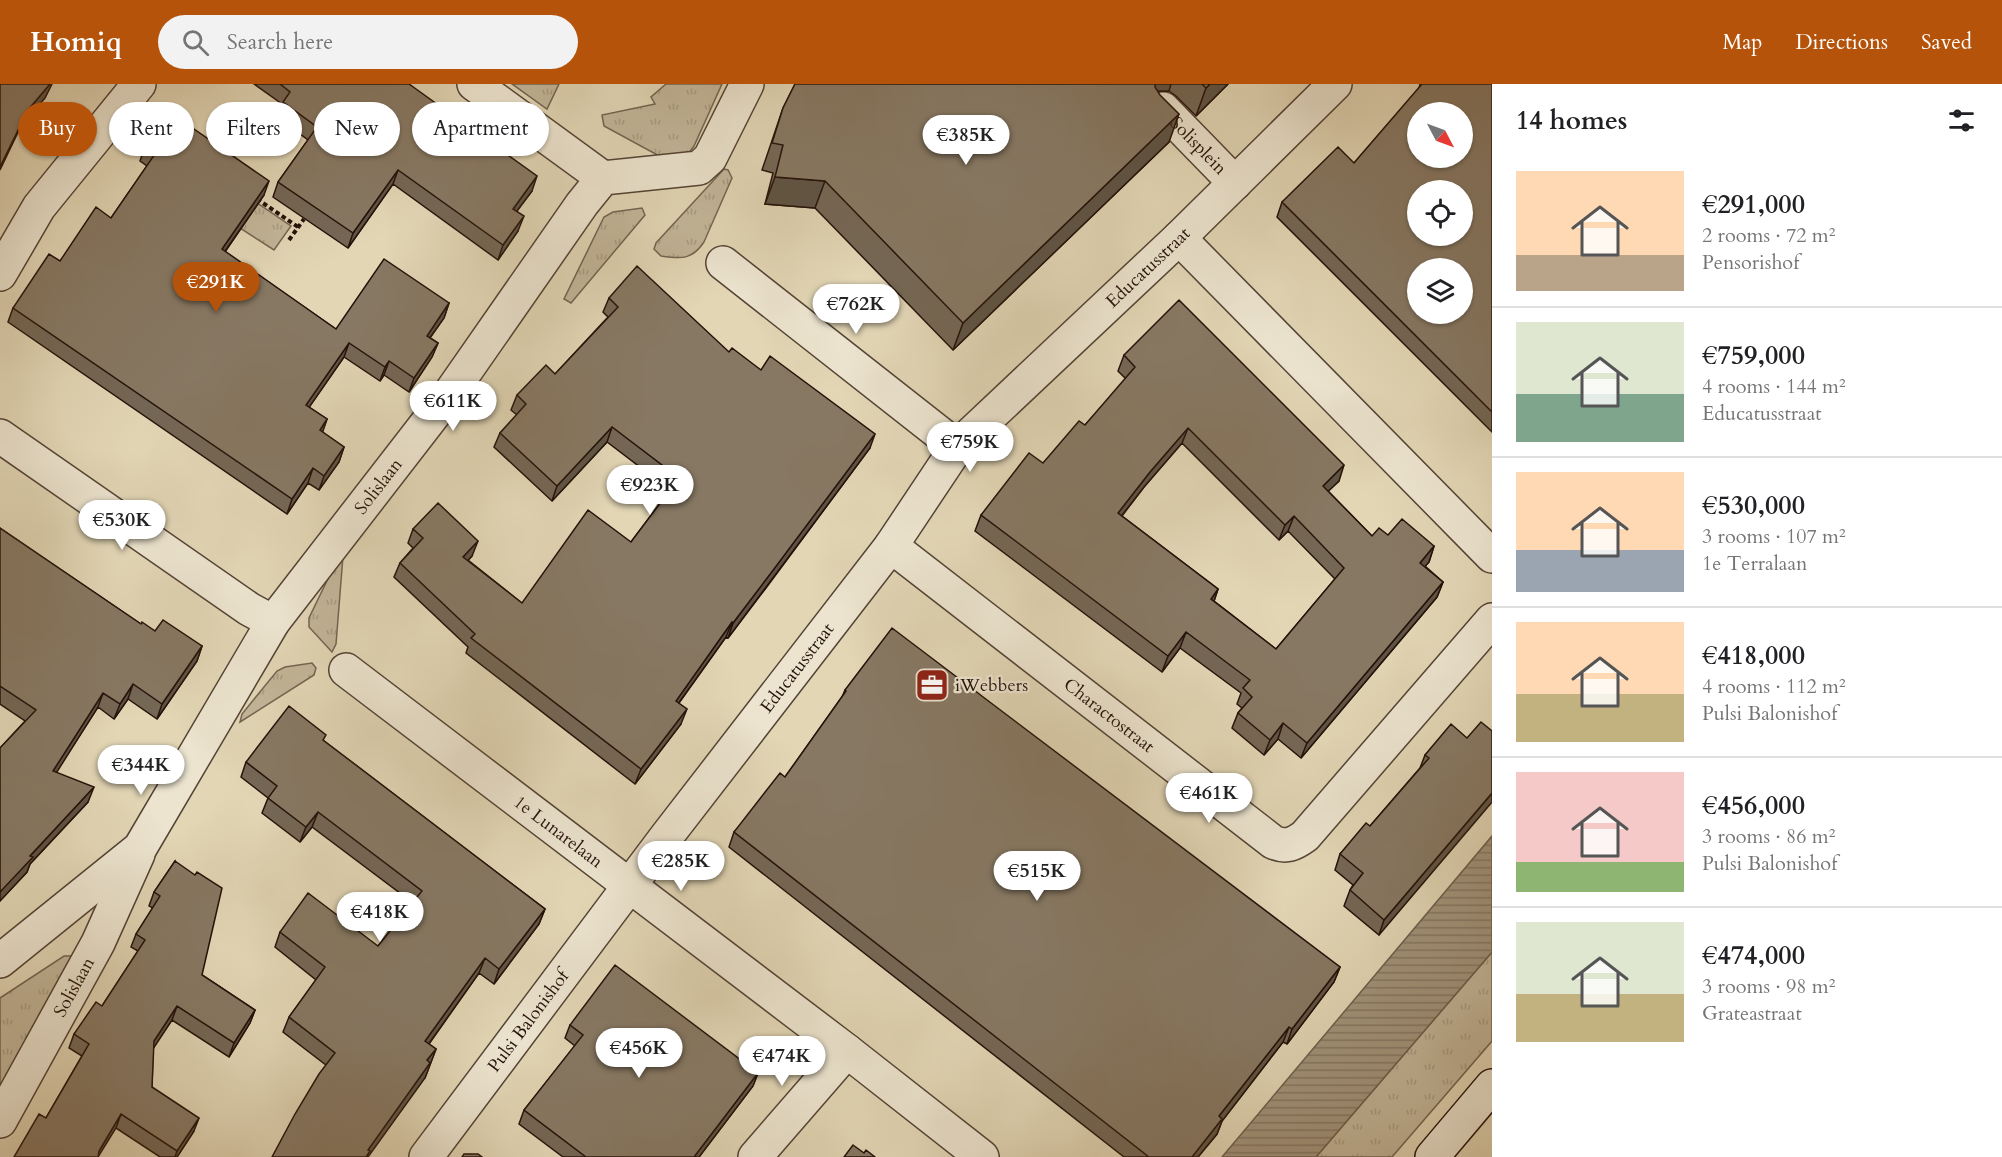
<!DOCTYPE html>
<html lang="en">
<head>
<meta charset="utf-8">
<style>
  body { margin:0; font-family:Cardo,serif; background:#f2f2f2; color:#202124; height:100vh; display:flex; flex-direction:column; font-size:22px; white-space:nowrap }
  * { box-sizing:border-box; margin:0 }
  p { font-size:20px; color:#757577 }
  .icon { flex:none; width:33px; height:33px; fill:none; stroke:currentColor; stroke-width:2; stroke-linecap:round; stroke-linejoin:round }
  .map { position:relative; flex:1; overflow:hidden }
  .sheet { display:flex; flex-direction:column; background:#fff; width:510px }
  .sheet>* { flex:none }
  .hud { position:absolute; left:18px; top:18px; width:570px; height:54px; display:flex; gap:12px }
  .needle { width:39px; rotate:131deg }
  .buttons { position:absolute; left:1407px; top:18px; display:grid; gap:12px }
  .buttons a { display:grid; place-items:center; width:66px; height:66px; border-radius:50%; background:#fff; box-shadow:0 2px 4px #0004; font-size:30px }
  .price { position:absolute; translate:-50% -51px; padding:0 14px; border-radius:21px; background:#fff; color:#222; font-size:20px; line-height:39px; filter:drop-shadow(0 2px 3px #0008) }
  .price::after { content:''; position:absolute; left:50%; top:36px; width:18px; height:14px; margin-left:-9px; background:inherit; clip-path:polygon(0 0,100% 0,50% 100%) }
  .price.selected { background:#b45309; color:#fff }
  ul { padding:0; list-style:none }
  li { display:flex; align-items:center; gap:18px; height:150px; padding:0 24px }
  li+li { border-top:2px solid #e0e0e0 }
  li span { display:grid; place-items:center; flex:none; width:168px; height:120px; border-radius:0px; color:#555 }
  li>.icon { margin-inline-start:auto }
  span .icon { width:72px; height:72px; fill:#fffc; stroke-width:1 }
  li b { font-size:26px }
  h2 { display:flex; justify-content:space-between; align-items:center; height:72px; padding:0 24px; font-size:26px }
  .chip { padding:0 21px; border-radius:27px; background:#fff; box-shadow:0 2px 4px #0004; font-size:21px; line-height:54px }
  .chip.selected { background:#b45309; color:#fff }
  header { display:flex; align-items:center; gap:36px; box-sizing:border-box; height:84px; padding:0 30px; background:#b45309; color:#fff }
  header strong { font-size:28px }
  nav { display:flex; gap:33px; margin-inline-start:auto; font-size:21px }
  .search { width:420px; height:54px; background:#f2f2f2; display:flex; align-items:center; gap:15px; box-sizing:border-box; padding:0 21px; border-radius:33px; color:#757577; font-size:22px }
  main { display:flex; flex:1; min-height:0 }
  .map>svg:first-child { display:block }
</style>
</head>
<body>
<header>
<strong>Homiq</strong>
<div class="search"><svg class="icon" aria-label="search" viewBox="0 0 24 24"><circle cx="10" cy="10" r="6"/><path d="M15 15l6 6"/></svg>Search here</div>
<nav><a>Map</a><a>Directions</a><a>Saved</a></nav>
</header>
<main>
<div class="map">
<svg width="1492" height="1073" viewBox="0 0 1492 1073">
  <defs>
    <pattern id="grass-tufts" width="24" height="20" patternUnits="userSpaceOnUse" patternTransform="scale(1.5)"><rect width="24" height="20" fill="#c2b598"/><path d="M3 7l-1-3M5 7V3M7 7l1-3M15 17l-1-3M17 17v-4M19 17l1-3" fill="none" stroke="#a79b82"/></pattern>
    <pattern id="water-rules" width="6" height="5" patternUnits="userSpaceOnUse" patternTransform="scale(1.5)"><rect width="6" height="5" fill="#a2937b"/><path d="M0 2.5h6" fill="none" stroke="#847763"/></pattern>
  </defs>
  <rect width="100%" height="100%" fill="#e2d6b5"/>
  <filter id="stains"><feTurbulence type="fractalNoise" baseFrequency=".00333" numOctaves="4"/><feColorMatrix values="0 0 0 0 .2 0 0 0 0 .09 0 0 0 0 .02 0 0 0 .5 -.17"/></filter>
  <radialGradient id="worn" r=".72"><stop offset=".6" stop-color="#630" stop-opacity="0"/><stop offset="1" stop-color="#630" stop-opacity=".3"/></radialGradient>
  <path fill="url(#grass-tufts)" stroke="#746451" stroke-width="1.5" d="M512 0H559L547 25Z
    M666 0H722L694 62 686 73H661L604 42 602 31 655 20 651 13Z
    M724 85 728 86 732 94 704 158C692 176 681 175 661 172L654 165 656 159Z
    M244 110 291 142 274 166 226 135Z
    M642 124 645 131 571 219 564 215 604 133 613 128Z
    M343 472 336 560 332 568 309 543V534L337 476Z
    M312 579 316 584 314 591 240 638 242 630 277 587 285 583Z
    M1492 868V957L1392 1073H1316Z
    M64 872H72L0 1003V914Z"/>
  <path fill="url(#water-rules)" stroke="#705f4e" stroke-width="1.5" d="M1492 752V868L1316 1073H1222Z"/>
  <g fill="none" stroke-linecap="round" stroke-linejoin="round">
    <g stroke="#544335" stroke-width="36">
      <g id="street">
        <path d="M474 0 603 94"/>
        <path id="s1" d="M1163 25 1235 99"/>
        <path d="M1179 154 1492 472"/>
        <path d="M723 179 957 363"/>
        <path d="M0 190 39 123 139 0"/>
        <path d="M0 352 249 525 273 538"/>
        <path id="s2" d="M891 462 1273 758C1286 764 1294 760 1305 752L1492 536"/>
        <path id="s3" d="M346 586 847 967 982 1073"/>
        <path id="s4" d="M0 877 140 764 273 538 451 308 582 120 603 94 699 84 710 74 747 0"/>
        <path id="s5" d="M0 1037 98 859 138 770"/>
        <path id="s6" d="M426 1073 666 753 891 462 957 363 1179 154 1335 0"/>
        <path d="M755 1073 847 967"/>
      </g>
    </g>
    <g stroke="#25120a" stroke-width="36">
      <path id="secondary" d="M1432 1073 1492 1002"/>
    </g>
    <path stroke="#25120a" stroke-width="4" stroke-dasharray="4.5 3" stroke-linecap="butt" d="M257 115 298 143
      M289 156 304 135"/>
    <use href="#street" stroke="#ece4cf" stroke-width="33"/>
    <use href="#secondary" stroke="#ece4cf" stroke-width="33"/>
  </g>
  <path fill="#746755" stroke="#25120a" stroke-width="1.5" fill-rule="evenodd" d="M254 0H409L532 107 517 127 518 147 498 176 393 100 348 164 273 113 278 98 308 56 277 33 282 20Z
    M795 0H1228L1196 32 1176 12 1169 7H1158L1169 58 953 266 815 124 765 120 773 89 762 86 783 24Z
    M1420 0H1492V348L1277 133 1282 118 1354 79 1419 4Z
    M145 62 264 111 225 168 336 245 449 219 444 234 430 254 438 259 432 273 409 308 384 291 380 297 344 273 309 323 327 335 322 348 344 363 339 378 319 406 308 399 287 430 8 238 13 224 60 177 111 134 147 82 140 77Z
    M609 214 729 268 870 364 766 504 728 554 726 553 679 619 681 640 635 700 466 569 468 563 394 493 400 479 413 464 408 459 413 445 472 472 468 476 522 519 631 458 670 406 607 358 552 417 494 363 500 349 517 331 511 326 517 311 555 290 608 233 603 228Z
    M1124 271 1339 397 1328 407 1372 452 1388 451 1434 462 1429 478 1425 482 1443 498 1437 513 1301 674 1278 655 1264 671 1232 644 1238 629 1242 624 1237 620 1241 609 1180 564 1162 588 975 447 981 431 1043 379 1085 341 1126 295 1118 287ZM1182 359 1279 456 1288 447 1335 495 1276 565 1214 517 1218 505 1122 432 1144 403Z
    M0 444 141 540 155 547 202 562 197 577 157 635 128 615 114 635 98 623 56 688 88 718 30 780 27 788 0 817V664L25 637 0 620Z
    M845 606 1340 883 1334 898 1287 960 1283 958 1222 1037 1217 1050 1198 1073H1124L729 763 734 748 785 693 842 613Z
    M1467 654 1379 851 1344 822 1350 806 1353 801 1335 786 1340 770 1370 742 1420 684 1425 671Z
    M324 657 545 825 539 840 494 900 479 889 429 960 436 965 425 994 326 981 283 948 289 933 316 896 275 863 280 848 378 862 413 819 312 743 300 758 262 729 268 714 241 693 246 678Z
    M175 777 202 891 255 926 250 939 229 973 172 936 153 964 152 1003 194 1047 177 1073H160L116 1044 46 1034 82 972 69 964 74 950 102 922 138 867 131 863 136 850 153 824 149 822 154 808Z
    M570 941 758 989 753 1002 699 1073H563L519 1040 524 1026 575 962 565 954Z"/>
  <path fill="#5e5445" stroke="#25120a" stroke-width="1.5" d="M50 0H52L45 14 22 40 0 86V83L28 26Z
    M1152 0H1171L1169 7H1159L1150 12Z
    M1210 0H1228L1196 32 1206 4Z
    M1179 30 1169 58 953 266 963 239Z
    M398 86 393 100 348 164 353 149Z
    M537 92 532 107 507 140 513 125Z
    M775 93 825 97 815 124 765 120Z
    M269 97 264 111 216 180 222 165Z
    M524 132 518 147 498 176 503 161Z
    M449 219 444 234 421 266 427 252Z
    M349 259 344 273 301 335 306 321Z
    M438 259 432 273 409 308 414 294Z
    M389 277 384 291 380 297 385 283Z
    M327 335 322 350 320 346Z
    M612 343 607 358 552 417 557 402Z
    M1188 344 1182 359 1144 403 1112 444 1118 429 1150 388Z
    M875 350 870 364 728 554 733 539Z
    M344 363 339 378 319 406 324 392Z
    M1344 381 1339 397 1318 417 1323 402Z
    M313 384 308 399 287 430 292 415Z
    M1294 432 1288 447 1279 456 1285 441Z
    M478 457 472 472 458 487 463 473Z
    M1434 462 1429 478 1415 494 1420 479Z
    M1443 498 1437 513 1301 674 1307 659Z
    M1218 505 1213 520 1211 515Z
    M732 538 726 553 670 631 676 617Z
    M1186 548 1180 564 1162 588 1168 572Z
    M202 562 197 577 157 635 162 620Z
    M133 600 128 615 114 635 120 620Z
    M103 609 98 623 48 702 53 687Z
    M687 625 681 640 635 700 641 685Z
    M1283 639 1278 655 1264 671 1270 656Z
    M94 703 88 718 30 780 27 788 0 817V808L30 772Z
    M1492 709V718L1379 851 1384 836Z
    M318 728 312 743 300 758 306 743Z
    M545 825 539 840 494 900 499 885Z
    M485 874 479 889 420 972 425 957Z
    M1340 883 1334 898 1287 960 1292 945Z
    M177 922 172 936 149 971 154 957Z
    M255 926 250 939 229 973 234 959Z
    M1289 943 1283 958 1222 1037 1217 1050 1198 1073H1192L1219 1032Z
    M436 965 425 994 368 1073H365L368 1066 427 976Z
    M758 989 753 1002 699 1073H694Z
    M121 1030 116 1044 98 1073H97L99 1067Z
    M199 1034 194 1047 177 1073H175L177 1067Z"/>
  <path fill="#877863" stroke="#25120a" stroke-width="1.5" fill-rule="evenodd" d="M0 0H50L28 26 0 83Z
    M280 0H409L537 92 513 125 524 132 503 161 398 86 353 149 278 98 317 43 283 18 290 8Z
    M795 0H1155V3L1160 11 1179 30 963 239 825 97 775 93 783 61 772 59 783 24Z
    M1202 0H1210L1206 4Z
    M1422 0H1492V328L1282 118 1338 63 1354 79ZM1418 28H1462V74H1418ZM1418 106H1462V152H1418ZM1418 184H1462V230H1418Z
    M168 27 269 97 222 165 336 245 384 175 449 219 427 252 438 259 414 294 389 277 385 283 349 259 306 321 327 335 320 346 344 363 324 392 313 384 292 415 13 224 49 170 60 177 96 123 111 134 155 70 145 62Z
    M637 182 729 268 732 264 761 286 770 272 875 350 771 489 733 539 732 538 676 617 687 625 641 685 471 554 475 550 400 479 423 454 413 445 438 419 478 457 463 473 522 519 588 426 631 458 679 394 612 343 557 402 500 349 526 320 517 311 546 281 555 290 618 223 609 214Z
    M1179 216 1344 381 1323 402 1372 452 1379 444 1388 451 1402 435 1434 462 1420 479 1443 498 1307 659 1283 639 1270 656 1238 629 1252 613 1243 604 1250 596 1186 548 1168 572 981 431 1029 369 1043 379 1079 337 1085 341 1135 283 1124 271ZM1188 344 1285 441 1294 432 1344 484 1276 565 1211 515 1218 505 1118 429 1150 388Z
    M0 444 141 540 142 538 155 547 163 536 202 562 162 620 133 600 120 620 103 609 53 687 94 703 30 772 33 773 0 808V664L36 626 0 602Z
    M892 544 1340 883 1292 945 1289 943 1219 1032 1222 1035 1192 1073H1149L734 748 780 689 785 693 846 607 845 606Z
    M289 622 326 651 323 656 545 825 499 885 485 874 425 957 436 965 427 976 430 979 368 1066 370 1067 366 1073H272L295 1030 319 990 335 969 289 933 325 883 280 848 308 809 378 862 422 807 318 728 306 743 268 714 277 702 246 678Z
    M1481 638 1492 647V709L1384 836 1350 806 1363 789 1340 770 1366 739 1370 742 1429 674 1425 671 1451 640 1467 654Z
    M175 777 195 791 197 788 222 804 202 891 255 926 234 959 177 922 154 957 152 1003 199 1034 177 1067 121 1030 99 1067 98 1073H14L39 1030 46 1034 89 960 74 950 96 918 102 922 145 856 136 850 160 812 154 808Z
    M615 881 758 989 694 1073H586L524 1026 583 951 570 941Z
    M853 1061 864 1069 866 1066 875 1073H844Z
    M464 1070H478L482 1073H462Z"/>
  <defs>
    <g id="office-square" transform="scale(1.725)"><rect x="-9" y="-9" width="18" height="18" rx="4" fill="#8f2418" stroke="#ece4cf"/><path d="M-6-3h4V-5.5h4V-3h4V5H-6ZM-1-4.5V-3h2v-1.5ZM-6 0V1H6V0Z" fill="#fff"/></g>
  </defs>
  <g fill-rule="evenodd">
    <use href="#office-square" x="932" y="601"/>
  </g>
  <g text-anchor="middle" dominant-baseline="central" stroke-width="4.5" stroke-linejoin="round" paint-order="stroke">
    <g font-size="18" fill="#25120a" stroke="#ece4cf">
      <text stroke="none"><textPath href="#s1" startOffset="51">Solisplein</textPath></text>
      <text stroke="none"><textPath href="#s6" startOffset="1149">Educatusstraat</textPath></text>
      <text stroke="none"><textPath href="#s4" startOffset="614">Solislaan</textPath></text>
      <text stroke="none"><textPath href="#s6" startOffset="614">Educatusstraat</textPath></text>
      <text stroke="none"><textPath href="#s2" startOffset="276">Charactostraat</textPath></text>
      <text stroke="none"><textPath href="#s3" startOffset="267">1e Lunarelaan</textPath></text>
      <text stroke="none"><textPath href="#s5" startOffset="153">Solislaan</textPath></text>
      <text stroke="none"><textPath href="#s6" startOffset="170">Pulsi Balonishof</textPath></text>
    </g>
    <g font-size="18" fill="#25120a" stroke="#ece4cf" text-anchor="start">
      <text x="955" y="601">iWebbers</text>
    </g>
  </g>
  <rect width="100%" height="100%" filter="url(#stains)"/>
  <rect width="100%" height="100%" fill="url(#worn)"/>
</svg>
<div class="buttons">
<a><svg class="needle" viewBox="-14 -14 28 28"><path d="M0-13l5 13h-10z" fill="#e53935"/><path d="M0 13l5-13h-10z" fill="#757577"/></svg></a>
<a><svg class="icon" aria-label="locate" viewBox="0 0 24 24"><circle cx="12" cy="12" r="6"/><path d="M12 2v4M12 18v4M2 12h4M18 12h4"/></svg></a>
<a><svg class="icon" aria-label="layers" viewBox="0 0 24 24"><path d="M12 4l9 5-9 5-9-5zM3 14l9 5 9-5"/></svg></a>
</div>
<b class="price" style="left:966px;top:82px">€385K</b>
<b class="price selected" style="left:216px;top:229px">€291K</b>
<b class="price" style="left:856px;top:251px">€762K</b>
<b class="price" style="left:453px;top:348px">€611K</b>
<b class="price" style="left:970px;top:389px">€759K</b>
<b class="price" style="left:650px;top:432px">€923K</b>
<b class="price" style="left:122px;top:467px">€530K</b>
<b class="price" style="left:141px;top:712px">€344K</b>
<b class="price" style="left:1209px;top:740px">€461K</b>
<b class="price" style="left:681px;top:808px">€285K</b>
<b class="price" style="left:1037px;top:818px">€515K</b>
<b class="price" style="left:380px;top:859px">€418K</b>
<b class="price" style="left:639px;top:995px">€456K</b>
<b class="price" style="left:782px;top:1003px">€474K</b>
<div class="hud">
<a class="chip selected">Buy</a>
<a class="chip">Rent</a>
<a class="chip">Filters</a>
<a class="chip">New</a>
<a class="chip">Apartment</a>
</div>
</div>
<section class="sheet">
<h2>14 homes<svg class="icon" aria-label="filters" viewBox="0 0 24 24"><path d="M4 7h16M4 17h16"/><circle cx="9" cy="7" r="2"/><circle cx="15" cy="17" r="2"/></svg></h2>
<ul>
<li><span style="background:linear-gradient(#ffd9b3 70%,#b9a48a 0)"><svg class="icon" aria-label="home" viewBox="0 0 24 24"><path d="M3 11l9-7 9 7M6 9v11h12V9"/></svg></span><div><b>€291,000</b><p>2 rooms · 72 m²</p><p>Pensorishof</p></div></li>
<li><span style="background:linear-gradient(#dfe7d0 60%,#7fa58c 0)"><svg class="icon" aria-label="home" viewBox="0 0 24 24"><path d="M3 11l9-7 9 7M6 9v11h12V9"/></svg></span><div><b>€759,000</b><p>4 rooms · 144 m²</p><p>Educatusstraat</p></div></li>
<li><span style="background:linear-gradient(#ffd9b3 65%,#9aa5b1 0)"><svg class="icon" aria-label="home" viewBox="0 0 24 24"><path d="M3 11l9-7 9 7M6 9v11h12V9"/></svg></span><div><b>€530,000</b><p>3 rooms · 107 m²</p><p>1e Terralaan</p></div></li>
<li><span style="background:linear-gradient(#ffd9b3 60%,#c2b280 0)"><svg class="icon" aria-label="home" viewBox="0 0 24 24"><path d="M3 11l9-7 9 7M6 9v11h12V9"/></svg></span><div><b>€418,000</b><p>4 rooms · 112 m²</p><p>Pulsi Balonishof</p></div></li>
<li><span style="background:linear-gradient(#f6c9c9 75%,#8fb573 0)"><svg class="icon" aria-label="home" viewBox="0 0 24 24"><path d="M3 11l9-7 9 7M6 9v11h12V9"/></svg></span><div><b>€456,000</b><p>3 rooms · 86 m²</p><p>Pulsi Balonishof</p></div></li>
<li><span style="background:linear-gradient(#dfe7d0 60%,#c2b280 0)"><svg class="icon" aria-label="home" viewBox="0 0 24 24"><path d="M3 11l9-7 9 7M6 9v11h12V9"/></svg></span><div><b>€474,000</b><p>3 rooms · 98 m²</p><p>Grateastraat</p></div></li>
</ul>
</section>
</main>
</body>
</html>
